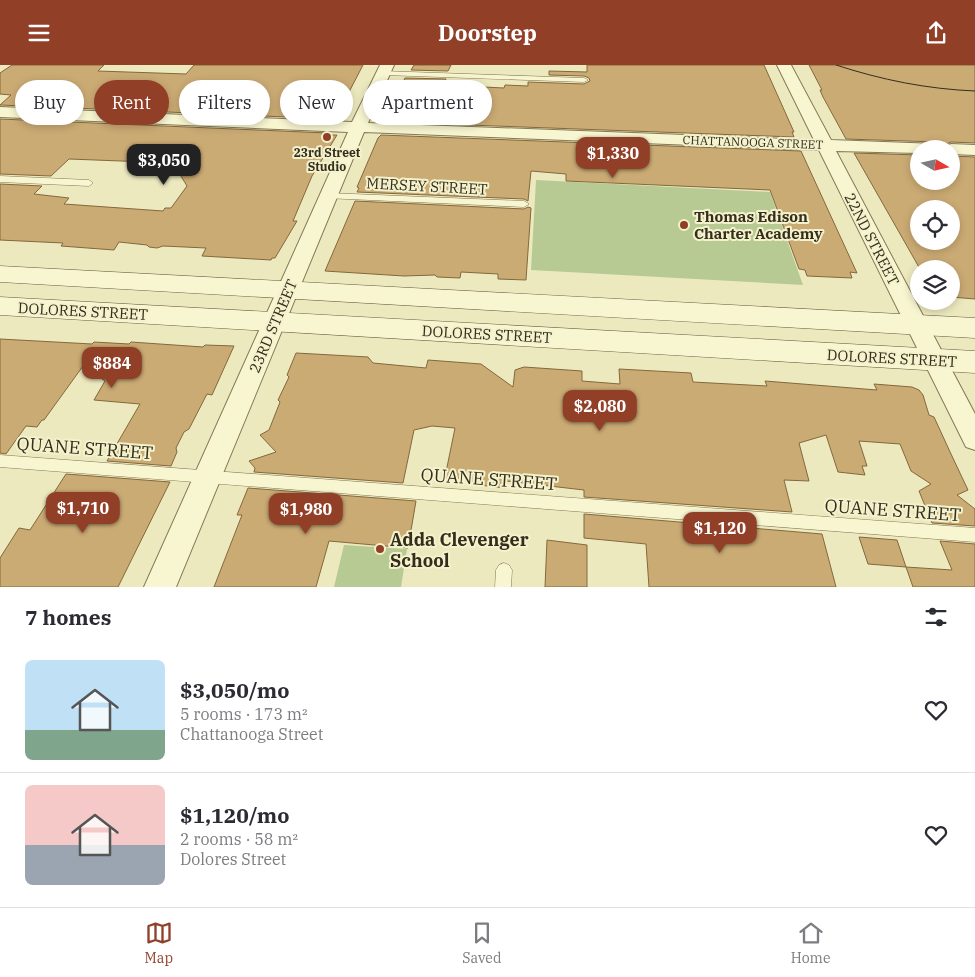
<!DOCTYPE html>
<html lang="en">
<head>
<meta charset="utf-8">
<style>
  body { margin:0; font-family:"IBM Plex Serif",serif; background:#f2f2f3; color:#2b2b33; height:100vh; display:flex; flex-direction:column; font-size:19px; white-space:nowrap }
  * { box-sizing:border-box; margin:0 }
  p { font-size:16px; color:#7c7c81 }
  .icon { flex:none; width:28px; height:28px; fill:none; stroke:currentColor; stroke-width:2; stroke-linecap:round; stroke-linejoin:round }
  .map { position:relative; height:522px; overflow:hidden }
  .panel { display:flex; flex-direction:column; background:#fff; flex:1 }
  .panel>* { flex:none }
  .banner { position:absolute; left:15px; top:15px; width:500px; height:45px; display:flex; gap:10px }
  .needle { width:32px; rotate:99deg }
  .buttons { position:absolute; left:910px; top:75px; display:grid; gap:10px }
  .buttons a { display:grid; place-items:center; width:50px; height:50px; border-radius:50%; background:#fff; box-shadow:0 2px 8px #0003; font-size:25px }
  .price { position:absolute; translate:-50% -42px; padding:0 11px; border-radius:10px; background:#923f28; color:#fff; font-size:16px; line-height:32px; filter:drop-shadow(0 1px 2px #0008) }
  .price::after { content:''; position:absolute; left:50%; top:30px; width:15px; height:11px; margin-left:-8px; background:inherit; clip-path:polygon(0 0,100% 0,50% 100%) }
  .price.selected { background:#222; color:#fff }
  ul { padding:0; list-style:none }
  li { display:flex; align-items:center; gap:15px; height:125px; padding:0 25px }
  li+li { border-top:1px solid #e1e1e2 }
  li span { display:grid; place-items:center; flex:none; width:140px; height:100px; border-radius:8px; color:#555 }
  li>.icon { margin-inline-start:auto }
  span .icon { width:60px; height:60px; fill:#fffc; stroke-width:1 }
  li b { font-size:21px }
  h2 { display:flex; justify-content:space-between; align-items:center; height:60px; padding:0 25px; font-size:21px }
  .chip { padding:0 18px; border-radius:22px; background:#fff; box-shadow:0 2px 8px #0003; font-size:18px; line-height:45px }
  .chip.selected { background:#923f28; color:#fff }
  header { display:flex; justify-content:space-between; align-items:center; height:65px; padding:0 25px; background:#923f28; color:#fff; font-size:22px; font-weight:700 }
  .dock { display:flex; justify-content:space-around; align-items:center; height:70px; border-top:1px solid #e1e1e2; background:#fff; font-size:14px; color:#7c7c81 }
  .dock a { display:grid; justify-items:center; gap:2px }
  .dock .selected { color:#923f28 }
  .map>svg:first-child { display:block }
</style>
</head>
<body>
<header><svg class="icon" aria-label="menu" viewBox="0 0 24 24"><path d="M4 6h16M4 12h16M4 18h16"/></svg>Doorstep<svg class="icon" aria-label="share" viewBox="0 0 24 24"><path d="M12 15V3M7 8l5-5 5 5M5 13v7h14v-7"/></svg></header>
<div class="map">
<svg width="975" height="522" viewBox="0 0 975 522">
  <rect width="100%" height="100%" fill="#ede9be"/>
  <path fill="#b8ca93" d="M536 115 770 127 803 220 531 205Z
    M344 480 407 484 401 522H334Z"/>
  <path fill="#cbab74" stroke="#83683d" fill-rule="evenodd" d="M12 0H104L98 6 186 9 194 0H363L335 54 0 40 11 30 0 29V8Z
    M414 0H451L448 6 411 5Z
    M587 0H764L794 67H792L794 72 387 57 405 13 446 14 443 20 504 23 505 20 528 21V17L584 19 590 16 589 13 584 11 549 10V6L587 7Z
    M809 0H975V78L951 77 944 80 937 77 846 74 823 32 820 25H822Z
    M0 54 328 68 327 70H337L312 111 293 156H297L275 193H272L271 195 202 191 206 183 163 181 157 183 149 182 147 180 119 177 114 185 61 181 63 178 0 175V119L42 121 34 129 69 133 64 139 163 146 165 143H171L187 121 173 98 69 94 51 111 0 109Z
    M381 70 801 86 857 208 850 207 852 213 807 211 805 205 799 204 770 125 566 116V109L531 106 528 136 524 134 357 127 359 123 357 122 378 73Z
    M854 88 919 90V116H951V91L975 92V234L951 232V204H920ZM919 144H951V176H919Z
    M355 136 524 144 528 142 531 143 526 215 498 214V209L461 207 460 213 437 212 435 210 404 211 325 206Z
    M0 274 92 279 94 277 129 279 131 277 203 282 205 280 234 281 212 330 207 329 189 364 184 367 176 383 177 387 171 401 107 396 140 339 94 335 105 316 83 301 44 355H42L37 362 26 361 6 389 0 388Z
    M296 288 368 292 373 298 426 303 428 295 481 299 513 322 515 305 524 302 582 306V316L620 319 619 304 691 308 693 317 767 321 765 316 877 325 874 319 912 322 919 325 923 330 929 350 934 352 951 389 968 425 957 430 975 444V461L932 458 919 426 931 419 911 406 900 379 859 376 867 401H862L865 410 838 407 826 370 799 378 809 416 784 415 792 447 584 432V425L506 416V423L470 419 471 414 445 412 455 363 432 361 414 365 403 418 254 407 255 403 249 396 276 387 260 370 269 365 280 337 278 335 289 312 287 310Z
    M66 409 170 417 118 522H0V493L19 463 30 465Z
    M248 423 416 436 408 483 329 476 316 522H214L242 450H237Z
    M584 449 822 469 836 522H649L646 479 584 473Z
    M859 472 897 475 906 502 868 499Z
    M547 475 587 480V522H545Z
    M940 476 975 479V522H913L906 502 952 505Z"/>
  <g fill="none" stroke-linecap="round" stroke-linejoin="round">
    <g stroke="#847957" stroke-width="1">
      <path id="lane" d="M381 6 584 13 588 15 584 17 384 10 380 8Z
        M0 111 89 115 93 118 89 121 0 117Z
        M328 128 524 136 529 139 524 142 325 133 323 131Z
        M0 390 975 463V477L0 402Z
        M504 498 509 500 512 505 511 522H495L496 505 499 500Z"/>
    </g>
    <g stroke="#847957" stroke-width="2">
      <path id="street" d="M380 0H394L368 58 814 75 777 0H791L831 75 937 79 944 82 951 79 975 80V90L951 89V84H919V88L836 86 975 349V385L966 382 819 85 364 67 176 522H144L348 67 0 52V42L352 57Z"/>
    </g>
    <g stroke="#665a3b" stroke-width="1">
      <path id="secondary" d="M0 201 975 253V273L0 217Z
        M0 232 975 286V308L0 250Z"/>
    </g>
    <use href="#lane" fill="#f8f5d1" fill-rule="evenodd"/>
    <use href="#street" fill="#f8f5d1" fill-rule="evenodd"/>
    <use href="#secondary" fill="#f8f5d1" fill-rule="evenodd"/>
    <path stroke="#342d1c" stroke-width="1" d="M836 0C882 15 927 24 975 26"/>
  </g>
  <g fill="#923f28" stroke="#f4f2cd" stroke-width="2">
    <circle cx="327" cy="72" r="5"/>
    <circle cx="684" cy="160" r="5"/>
    <circle cx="380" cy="484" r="5"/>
  </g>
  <g text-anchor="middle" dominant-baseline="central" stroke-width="4" stroke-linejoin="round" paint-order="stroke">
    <g font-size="12" fill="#342d1c" stroke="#f4f2cd">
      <text transform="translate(753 77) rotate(2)">CHATTANOOGA STREET</text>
    </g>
    <g font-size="12" font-weight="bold" fill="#342d1c" stroke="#f4f2cd">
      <text x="327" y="87">23rd Street<tspan x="327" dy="14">Studio</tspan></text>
    </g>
    <g font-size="15" fill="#342d1c" stroke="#f4f2cd">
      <text transform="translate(427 121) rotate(3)">MERSEY STREET</text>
      <text transform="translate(872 174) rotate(63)">22ND STREET</text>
      <text transform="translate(83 246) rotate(3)">DOLORES STREET</text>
      <text transform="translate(273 261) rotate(-67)">23RD STREET</text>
      <text transform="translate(487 269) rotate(3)">DOLORES STREET</text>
      <text transform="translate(892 293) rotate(3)">DOLORES STREET</text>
    </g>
    <g font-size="15" font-weight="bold" fill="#342d1c" stroke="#f4f2cd" text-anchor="start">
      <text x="694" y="151">Thomas Edison<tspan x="694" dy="17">Charter Academy</tspan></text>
    </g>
    <g font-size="18" fill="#342d1c" stroke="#f4f2cd">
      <text transform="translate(85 383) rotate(4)">QUANE STREET</text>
      <text transform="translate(489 414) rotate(4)">QUANE STREET</text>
      <text transform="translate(893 445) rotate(4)">QUANE STREET</text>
    </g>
    <g font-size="18" font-weight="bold" fill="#342d1c" stroke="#f4f2cd" text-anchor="start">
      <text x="390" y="474">Adda Clevenger<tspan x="390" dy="21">School</tspan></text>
    </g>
  </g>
</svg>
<div class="buttons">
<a><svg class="needle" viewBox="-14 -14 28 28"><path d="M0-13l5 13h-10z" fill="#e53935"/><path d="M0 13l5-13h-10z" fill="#7c7c81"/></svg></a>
<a><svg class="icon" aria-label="locate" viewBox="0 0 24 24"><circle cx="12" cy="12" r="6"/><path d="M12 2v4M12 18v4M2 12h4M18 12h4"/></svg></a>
<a><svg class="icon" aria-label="layers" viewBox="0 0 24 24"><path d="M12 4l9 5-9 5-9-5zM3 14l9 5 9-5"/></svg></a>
</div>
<b class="price" style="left:613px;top:114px">$1,330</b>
<b class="price selected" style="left:164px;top:121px">$3,050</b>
<b class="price" style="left:112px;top:324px">$884</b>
<b class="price" style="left:600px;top:367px">$2,080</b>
<b class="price" style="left:83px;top:469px">$1,710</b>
<b class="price" style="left:306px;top:470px">$1,980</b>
<b class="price" style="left:720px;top:489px">$1,120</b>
<div class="banner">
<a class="chip">Buy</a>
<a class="chip selected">Rent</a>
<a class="chip">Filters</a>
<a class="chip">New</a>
<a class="chip">Apartment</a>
</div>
</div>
<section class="panel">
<h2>7 homes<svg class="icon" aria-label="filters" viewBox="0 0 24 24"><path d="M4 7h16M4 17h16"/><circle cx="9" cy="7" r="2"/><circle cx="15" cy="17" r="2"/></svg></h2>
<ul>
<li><span style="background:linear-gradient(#bfe0f5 70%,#7fa58c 0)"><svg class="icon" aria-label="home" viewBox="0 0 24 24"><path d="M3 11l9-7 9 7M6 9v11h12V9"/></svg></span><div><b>$3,050/mo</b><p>5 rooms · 173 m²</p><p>Chattanooga Street</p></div><svg class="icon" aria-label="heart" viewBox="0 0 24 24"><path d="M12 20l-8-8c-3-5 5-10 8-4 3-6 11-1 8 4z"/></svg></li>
<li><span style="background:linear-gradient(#f6c9c9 60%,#9aa5b1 0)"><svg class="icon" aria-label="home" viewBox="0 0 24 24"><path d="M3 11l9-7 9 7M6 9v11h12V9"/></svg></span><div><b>$1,120/mo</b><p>2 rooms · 58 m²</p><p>Dolores Street</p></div><svg class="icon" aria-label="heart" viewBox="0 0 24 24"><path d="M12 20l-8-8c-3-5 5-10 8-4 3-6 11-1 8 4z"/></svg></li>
</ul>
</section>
<nav class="dock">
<a class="selected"><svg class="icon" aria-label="map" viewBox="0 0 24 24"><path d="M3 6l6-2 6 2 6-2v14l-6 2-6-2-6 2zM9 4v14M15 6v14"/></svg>Map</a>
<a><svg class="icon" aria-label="saved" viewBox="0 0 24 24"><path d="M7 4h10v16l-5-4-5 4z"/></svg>Saved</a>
<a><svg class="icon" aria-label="home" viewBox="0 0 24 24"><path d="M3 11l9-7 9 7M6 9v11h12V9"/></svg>Home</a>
</nav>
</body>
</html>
